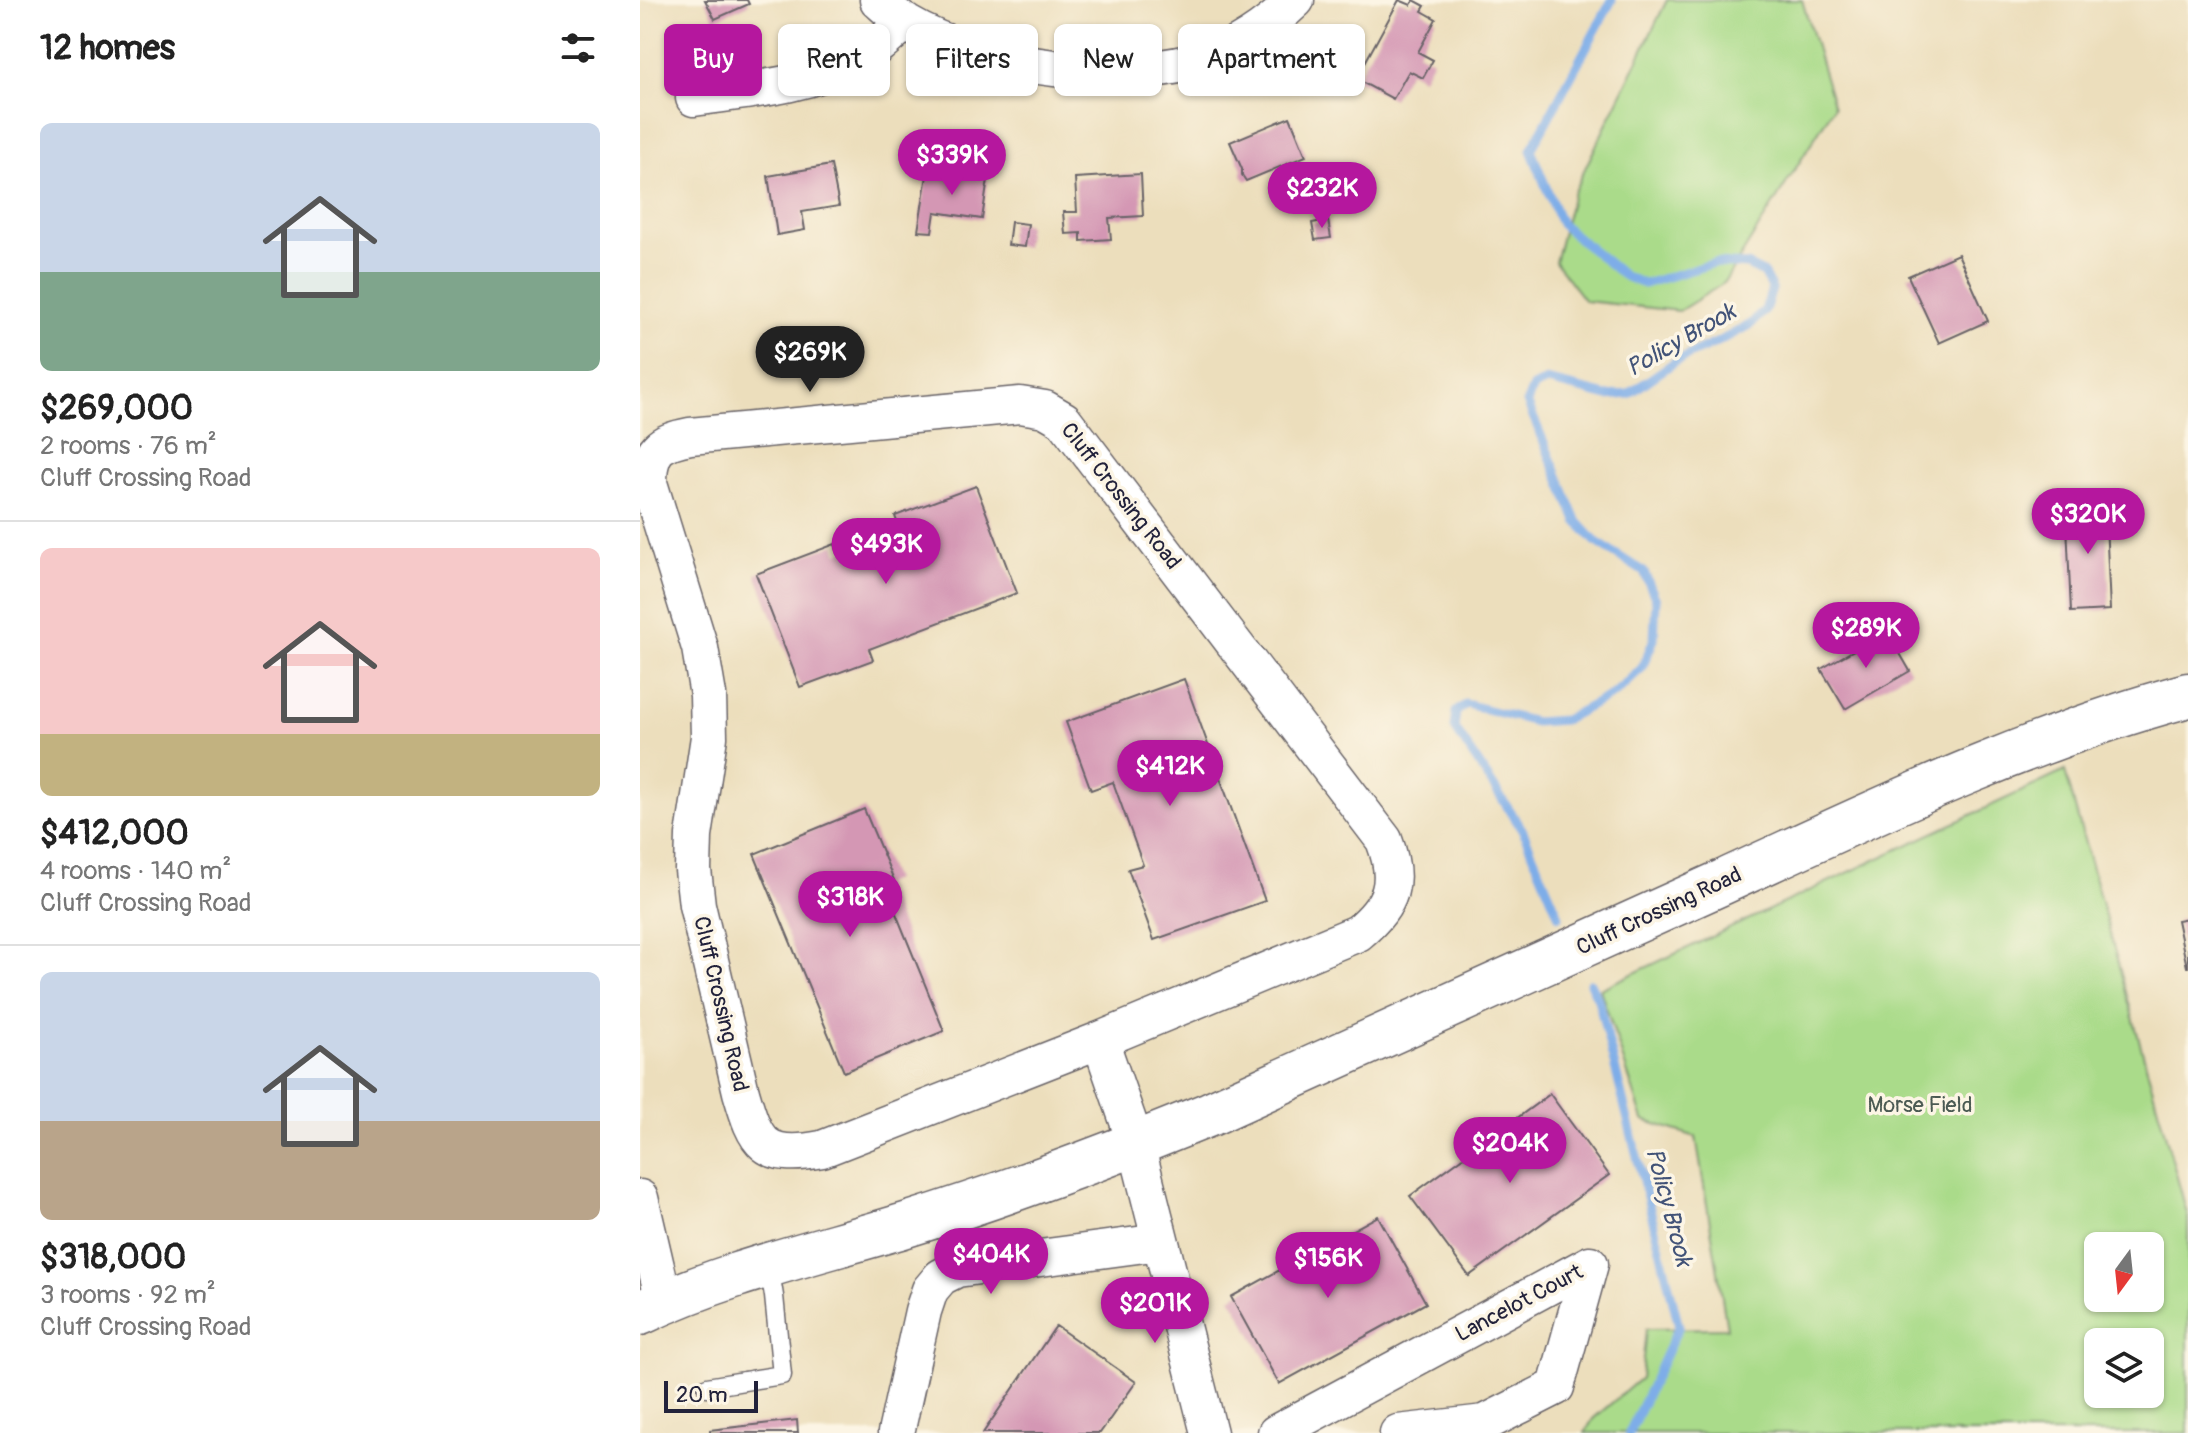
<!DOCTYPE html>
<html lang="en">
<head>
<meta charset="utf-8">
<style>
  body { margin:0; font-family:Pangolin,sans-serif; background:#f6f6f6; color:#222; height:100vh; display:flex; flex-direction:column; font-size:30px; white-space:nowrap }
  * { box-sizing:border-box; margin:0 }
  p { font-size:26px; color:#767676 }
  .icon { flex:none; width:44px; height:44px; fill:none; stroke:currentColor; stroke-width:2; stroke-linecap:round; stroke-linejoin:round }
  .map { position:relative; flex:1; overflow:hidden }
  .panel { display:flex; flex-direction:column; background:#fff; width:640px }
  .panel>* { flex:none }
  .guide { position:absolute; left:24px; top:24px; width:760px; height:72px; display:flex; gap:16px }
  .needle { width:52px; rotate:195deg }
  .buttons { position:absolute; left:1444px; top:1232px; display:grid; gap:16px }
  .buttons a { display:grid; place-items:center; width:80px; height:80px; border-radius:12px; background:#fff; box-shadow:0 2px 6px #0004; font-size:40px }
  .scale { position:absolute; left:24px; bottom:20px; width:94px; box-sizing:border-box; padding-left:8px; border:4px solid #22223b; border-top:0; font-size:22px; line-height:28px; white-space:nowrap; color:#22223b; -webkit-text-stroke:6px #fcf5e5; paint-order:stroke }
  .price { position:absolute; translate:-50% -68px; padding:0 18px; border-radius:28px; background:#b5179e; color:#fff; font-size:26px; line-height:52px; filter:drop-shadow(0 2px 4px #0008) }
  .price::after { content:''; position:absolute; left:50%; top:48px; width:24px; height:18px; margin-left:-12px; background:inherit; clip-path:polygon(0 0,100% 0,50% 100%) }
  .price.on { background:#222; color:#fff }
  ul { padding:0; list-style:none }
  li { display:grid; align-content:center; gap:16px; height:424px; padding:0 40px }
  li+li { border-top:2px solid #e0e0e0 }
  li span { display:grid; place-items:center; height:248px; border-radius:12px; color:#555 }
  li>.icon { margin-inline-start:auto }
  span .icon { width:144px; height:144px; fill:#fffc; stroke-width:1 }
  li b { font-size:34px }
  h2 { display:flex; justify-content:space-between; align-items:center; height:96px; padding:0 40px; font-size:34px }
  .pill { padding:0 28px; border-radius:12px; background:#fff; box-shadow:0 2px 6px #0004; font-size:28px; line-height:72px }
  .pill.on { background:#b5179e; color:#fff }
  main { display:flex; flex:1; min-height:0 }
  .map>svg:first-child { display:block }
</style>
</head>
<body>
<main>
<section class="panel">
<h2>12 homes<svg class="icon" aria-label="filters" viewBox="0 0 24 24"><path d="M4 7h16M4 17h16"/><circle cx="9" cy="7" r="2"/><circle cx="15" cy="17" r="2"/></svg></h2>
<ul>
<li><span style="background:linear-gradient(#c9d6e8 60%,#7fa58c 0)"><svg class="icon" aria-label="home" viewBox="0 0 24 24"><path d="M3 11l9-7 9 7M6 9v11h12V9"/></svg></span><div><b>$269,000</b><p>2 rooms · 76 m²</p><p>Cluff Crossing Road</p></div></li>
<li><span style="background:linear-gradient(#f6c9c9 75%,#c2b280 0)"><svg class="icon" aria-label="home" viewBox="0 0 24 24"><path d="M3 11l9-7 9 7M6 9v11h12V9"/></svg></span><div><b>$412,000</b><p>4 rooms · 140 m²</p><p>Cluff Crossing Road</p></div></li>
<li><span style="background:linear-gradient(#c9d6e8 60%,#b9a48a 0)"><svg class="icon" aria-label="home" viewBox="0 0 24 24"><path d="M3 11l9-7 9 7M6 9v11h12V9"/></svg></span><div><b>$318,000</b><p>3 rooms · 92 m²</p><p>Cluff Crossing Road</p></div></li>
</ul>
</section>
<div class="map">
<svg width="1548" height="1433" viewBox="0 0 1548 1433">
  <rect width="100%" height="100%" fill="#fcf5e5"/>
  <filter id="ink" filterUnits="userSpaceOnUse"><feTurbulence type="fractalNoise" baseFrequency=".0125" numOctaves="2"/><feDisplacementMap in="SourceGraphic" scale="16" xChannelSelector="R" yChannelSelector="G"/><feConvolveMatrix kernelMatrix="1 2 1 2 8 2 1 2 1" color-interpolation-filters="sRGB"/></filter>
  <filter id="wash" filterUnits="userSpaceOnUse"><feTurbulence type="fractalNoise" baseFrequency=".006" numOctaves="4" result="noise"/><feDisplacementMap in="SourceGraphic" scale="32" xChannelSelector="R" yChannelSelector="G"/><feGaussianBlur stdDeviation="1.8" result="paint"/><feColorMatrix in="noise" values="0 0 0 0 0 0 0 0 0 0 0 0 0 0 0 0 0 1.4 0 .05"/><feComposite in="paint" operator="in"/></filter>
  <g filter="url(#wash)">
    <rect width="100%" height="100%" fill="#ecdebc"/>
    <path fill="#aadb8a" stroke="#667e62" stroke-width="2" fill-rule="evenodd" d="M1027 0H1162L1194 107 1084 283 1039 311 945 301 915 262 933 193Z
      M1425 771 1548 1217V1433H945L953 1419 1001 1378 1006 1329 1087 1328 1056 1137 1003 1120 960 989ZM1510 1246V1298H1458V1246ZM1510 1342V1394H1458V1342Z"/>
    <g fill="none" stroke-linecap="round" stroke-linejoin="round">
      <path stroke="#7eade8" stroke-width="9" d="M919 916 882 829 814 727 816 712 826 704 895 722 924 720 975 693 1002 668 1014 639 1016 600 1004 572 955 541 937 521 887 402 893 387 907 381 967 396 989 394 1036 361 1080 341 1111 324 1125 310 1132 289 1123 273 1107 265 1075 263 1004 284 984 276 921 224 891 150 972 0
        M950 983 958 999 1039 1326 989 1433"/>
    </g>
    <g id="blocks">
      <path fill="#d497b4" d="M65 0H107L109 4 75 19Z
        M759 0 771 5 774 0 785 6 782 11 796 19 778 52 793 60 783 78 769 71 753 99 716 79Z
        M650 117 666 156 606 181 602 175V169L590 142Z
        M191 165 199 206 162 212 165 230 137 235 128 176Z
        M288 169 348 179 342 219 295 212 292 232 278 231Z
        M501 174 503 216 469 218 471 239 441 241V233L425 234 423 212H437L435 178Z
        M688 220 691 238 675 240 672 223Z
        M371 222 388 224 385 247 368 245Z
        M1318 254 1348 321 1299 343 1268 276Z
        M336 486 377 593 229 649 233 660 160 687 116 574 195 544 198 553 260 530 255 516Z
        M1465 500 1470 610 1431 612 1426 502Z
        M1247 631 1270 671 1205 709 1181 669Z
        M544 679 625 901 514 940 488 869 503 865 473 782 451 790 426 722Z
        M224 809 254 880 244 884 304 1031 204 1072 114 854Z
        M1548 918V967H1547L1537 920Z
        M910 1094 969 1175 829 1276 770 1196Z
        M738 1216 786 1303 639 1384 591 1297Z
        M416 1326 496 1382 460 1433H343Z
        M157 1420 158 1433H70V1430Z"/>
    </g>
  </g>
  <g filter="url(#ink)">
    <use href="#blocks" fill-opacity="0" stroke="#696468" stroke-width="2"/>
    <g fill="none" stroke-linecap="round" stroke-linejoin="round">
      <g stroke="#696468" stroke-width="21">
        <path id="service" d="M67 1387 142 1375 134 1296 129 1266"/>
      </g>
      <g stroke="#696468" stroke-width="39">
        <path id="minor" d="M238 0C247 8 256 17 266 23 343 69 485 86 569 57 603 45 631 24 656 0
          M54 98C109 90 166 86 216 60 234 51 249 36 265 22
          M460 1040 182 1149C123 1160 116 1144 101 1092L57 905 53 870 54 836 69 737 68 695 60 648 9 483C9 449 19 442 50 436L380 405 405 409 424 420 744 840C760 882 752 905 718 933L460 1040 496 1144 569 1433
          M0 1198 24 1301
          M256 1433 283 1311 290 1290 301 1277 317 1269 520 1242
          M636 1433 950 1264 916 1387 845 1423 758 1433"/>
      </g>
      <g stroke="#696468" stroke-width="47">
        <path id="tertiary" d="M0 1313C83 1273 178 1252 266 1225 369 1193 470 1155 570 1114 741 1037 912 960 1083 882 1235 812 1386 739 1548 695"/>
      </g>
      <use href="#service" stroke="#fff" stroke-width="18"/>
      <use href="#minor" stroke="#fff" stroke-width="36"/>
      <use href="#tertiary" stroke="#fff" stroke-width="44"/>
    </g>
  </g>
  <g text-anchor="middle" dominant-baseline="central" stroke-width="7" stroke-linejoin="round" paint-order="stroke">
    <g font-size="22" fill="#22223b" stroke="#fcf5e5">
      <text transform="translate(481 496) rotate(52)">Cluff Crossing Road</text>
      <text transform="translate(1019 911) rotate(-25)">Cluff Crossing Road</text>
      <text transform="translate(81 1004) rotate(77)">Cluff Crossing Road</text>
      <text transform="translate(879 1303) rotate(-28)">Lancelot Court</text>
    </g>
    <g font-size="22" fill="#4b5a53" stroke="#fcf5e5">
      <text x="1280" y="1105">Morse Field</text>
    </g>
    <g font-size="24" font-style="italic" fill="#425378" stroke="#fcf5e5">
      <text transform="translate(1041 340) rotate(-30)">Policy Brook</text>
      <text transform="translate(1029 1207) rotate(75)">Policy Brook</text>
    </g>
  </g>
</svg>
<div class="buttons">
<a><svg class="needle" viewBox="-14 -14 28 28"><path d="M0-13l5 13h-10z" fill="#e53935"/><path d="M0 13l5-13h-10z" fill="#767676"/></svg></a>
<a><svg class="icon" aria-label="layers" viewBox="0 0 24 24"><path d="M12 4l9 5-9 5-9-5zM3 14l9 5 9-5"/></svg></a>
</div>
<div class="scale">20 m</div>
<b class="price" style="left:312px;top:197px">$339K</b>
<b class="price" style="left:682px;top:230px">$232K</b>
<b class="price on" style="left:170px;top:394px">$269K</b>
<b class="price" style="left:1448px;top:556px">$320K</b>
<b class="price" style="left:246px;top:586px">$493K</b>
<b class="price" style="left:1226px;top:670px">$289K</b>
<b class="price" style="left:530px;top:808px">$412K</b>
<b class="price" style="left:210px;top:939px">$318K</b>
<b class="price" style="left:870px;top:1185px">$204K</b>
<b class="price" style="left:351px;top:1296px">$404K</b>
<b class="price" style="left:688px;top:1300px">$156K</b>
<b class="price" style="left:515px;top:1345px">$201K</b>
<div class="guide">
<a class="pill on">Buy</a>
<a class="pill">Rent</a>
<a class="pill">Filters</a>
<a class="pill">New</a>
<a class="pill">Apartment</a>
</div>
</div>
</main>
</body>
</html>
